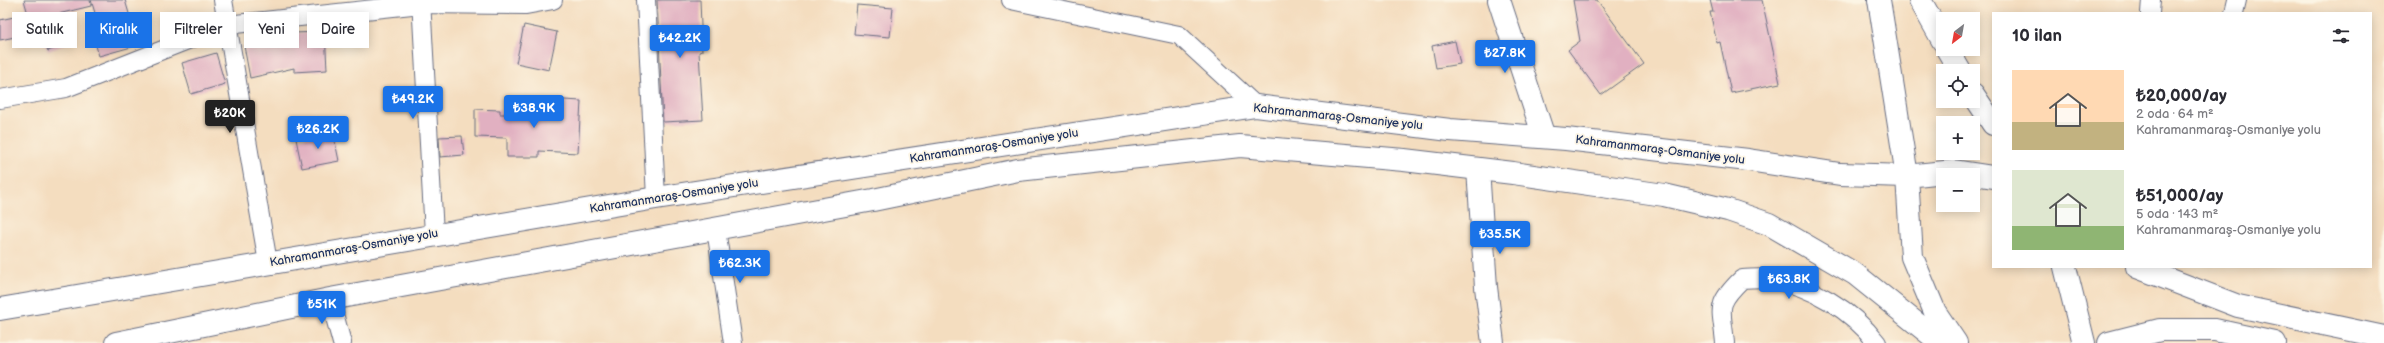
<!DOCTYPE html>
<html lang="tr">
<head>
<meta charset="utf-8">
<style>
  body { margin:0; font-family:"Balsamiq Sans",sans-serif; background:#f2f2f3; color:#2b2b33; height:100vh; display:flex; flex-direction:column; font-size:15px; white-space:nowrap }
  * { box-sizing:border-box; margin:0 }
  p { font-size:13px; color:#7c7c81 }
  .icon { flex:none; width:22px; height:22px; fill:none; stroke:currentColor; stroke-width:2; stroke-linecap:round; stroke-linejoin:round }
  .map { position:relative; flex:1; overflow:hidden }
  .panel { position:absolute; left:1992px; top:12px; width:380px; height:256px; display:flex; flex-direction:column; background:#fff; border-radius:0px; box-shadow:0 2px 10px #0003 }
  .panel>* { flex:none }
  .banner { position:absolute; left:12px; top:12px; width:380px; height:36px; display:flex; gap:8px }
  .needle { width:26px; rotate:211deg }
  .controls { position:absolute; left:1936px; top:12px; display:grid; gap:8px }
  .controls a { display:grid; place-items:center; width:44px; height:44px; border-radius:0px; background:#fff; box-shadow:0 2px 10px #0003; font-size:20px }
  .price { position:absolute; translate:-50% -34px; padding:0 9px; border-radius:4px; background:#1a73e8; color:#fff; font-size:13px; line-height:26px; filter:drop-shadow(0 1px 2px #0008) }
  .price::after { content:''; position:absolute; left:50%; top:24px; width:12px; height:9px; margin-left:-6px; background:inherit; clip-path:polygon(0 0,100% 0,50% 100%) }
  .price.on { background:#222; color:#fff }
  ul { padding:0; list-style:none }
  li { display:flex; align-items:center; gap:12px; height:100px; padding:0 20px }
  li span { display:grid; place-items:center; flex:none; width:112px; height:80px; border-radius:0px; color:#555 }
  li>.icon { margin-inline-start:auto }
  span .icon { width:48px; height:48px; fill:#fffc; stroke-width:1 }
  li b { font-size:17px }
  h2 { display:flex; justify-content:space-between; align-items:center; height:48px; padding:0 20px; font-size:17px }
  .chip { padding:0 14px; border-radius:0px; background:#fff; box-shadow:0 2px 10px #0003; font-size:14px; line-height:36px }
  .chip.on { background:#1a73e8; color:#fff }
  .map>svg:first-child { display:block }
</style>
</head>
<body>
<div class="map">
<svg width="2384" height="343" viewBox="0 0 2384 343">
  <rect width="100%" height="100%" fill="#fcf5e5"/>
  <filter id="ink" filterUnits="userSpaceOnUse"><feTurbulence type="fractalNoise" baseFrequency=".025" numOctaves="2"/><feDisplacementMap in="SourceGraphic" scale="8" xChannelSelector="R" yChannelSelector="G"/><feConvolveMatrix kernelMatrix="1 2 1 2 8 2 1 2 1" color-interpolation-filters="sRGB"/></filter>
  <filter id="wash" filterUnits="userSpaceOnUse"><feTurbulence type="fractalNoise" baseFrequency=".012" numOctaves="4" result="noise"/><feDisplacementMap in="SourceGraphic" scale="16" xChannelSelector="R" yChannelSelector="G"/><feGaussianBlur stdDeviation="0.9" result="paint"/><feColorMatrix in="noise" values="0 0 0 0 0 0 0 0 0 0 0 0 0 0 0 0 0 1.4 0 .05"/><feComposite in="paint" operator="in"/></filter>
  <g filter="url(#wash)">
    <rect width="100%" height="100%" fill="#f4ddbf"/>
    <g id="blocks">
      <path fill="#e1b0c1" d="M24 0H90L91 6 54 15 66 44 48 51 40 32 0 40V20L28 14Z
        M91 0H125L130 17 127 18 135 46 99 56 92 32 100 29Z
        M657 0H700L702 51 699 52 703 120 663 122Z
        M1573 0H1597L1644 64 1601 95 1568 50 1580 41Z
        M1710 0H1762L1780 83 1731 93 1720 42 1717 43 1710 12H1713Z
        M857 5 893 8 890 37 854 34Z
        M524 25 557 32 549 70 516 63Z
        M325 32 327 70 294 72V68L250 78 244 46 292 36V33Z
        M1455 41 1460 64 1436 68 1432 46Z
        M216 53 225 84 191 94 182 63Z
        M549 99 581 101 578 153 539 151V157H507V138L475 137V109L500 110V114H548Z
        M333 132 339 161 302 168 296 139Z
        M462 136 464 155 440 157 439 137Z"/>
    </g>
  </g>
  <g filter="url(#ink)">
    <use href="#blocks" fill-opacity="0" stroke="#676c80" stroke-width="1"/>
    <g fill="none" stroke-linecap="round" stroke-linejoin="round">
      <g stroke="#676c80" stroke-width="20">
        <path id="minor" d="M223 0 268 263
          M421 0 434 234
          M646 0 656 198
          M1011 0 1179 35 1256 106
          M2150 13 2151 0
          M2234 13 2237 0
          M0 99 66 88 226 25 421 4 526 5 553 0
          M716 229 733 343
          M330 299 342 343
          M1725 343C1722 308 1714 306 1742 279 1751 279 1761 277 1769 279 1811 285 1852 310 1877 343"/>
      </g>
      <g stroke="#676c80" stroke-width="24">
        <path id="tertiary" d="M1499 0 1544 137
          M1478 169 1486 287 1493 343"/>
      </g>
      <g stroke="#676c80" stroke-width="24">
        <path id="trunk" d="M1879 0 1907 176 1912 257 1935 312 1956 343
          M1920 0 1943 41
          M1947 49 1960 71
          M1973 94 1993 124
          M2065 267 2084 343
          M2137 267 2238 306 2384 337
          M0 309 656 198 1256 106 1450 130 1566 139 1748 160 1840 174 1907 176 1954 171 1993 177
          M116 343 330 299 873 200 1018 170 1240 146 1404 160 1513 173 1664 195 1728 210 1769 224 1855 274 1941 343
          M2109 343 2160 330H2215L2275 343"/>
      </g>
      <use href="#minor" stroke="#fff" stroke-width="18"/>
      <use href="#tertiary" stroke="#fff" stroke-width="22"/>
      <use href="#trunk" stroke="#fff" stroke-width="22"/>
    </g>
  </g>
  <g text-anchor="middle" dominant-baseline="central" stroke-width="3.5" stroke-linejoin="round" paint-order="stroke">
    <g font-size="12" fill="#1b2f5e" stroke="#fcf5e5">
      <text transform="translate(1338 117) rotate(6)">Kahramanmaraş-Osmaniye yolu</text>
      <text transform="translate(994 146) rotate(-9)">Kahramanmaraş-Osmaniye yolu</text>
      <text transform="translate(1660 150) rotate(7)">Kahramanmaraş-Osmaniye yolu</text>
      <text transform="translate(674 196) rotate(-9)">Kahramanmaraş-Osmaniye yolu</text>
      <text transform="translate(354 248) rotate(-10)">Kahramanmaraş-Osmaniye yolu</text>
    </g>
  </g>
</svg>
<div class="controls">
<a><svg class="needle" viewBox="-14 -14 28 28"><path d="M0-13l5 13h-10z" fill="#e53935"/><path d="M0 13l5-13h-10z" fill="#7c7c81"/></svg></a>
<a><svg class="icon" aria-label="locate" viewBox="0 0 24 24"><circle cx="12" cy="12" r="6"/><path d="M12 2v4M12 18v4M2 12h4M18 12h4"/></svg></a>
<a>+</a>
<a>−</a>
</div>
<b class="price" style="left:680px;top:59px">₺42.2K</b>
<b class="price" style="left:1505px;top:74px">₺27.8K</b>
<b class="price" style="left:413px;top:120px">₺49.2K</b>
<b class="price" style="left:534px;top:129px">₺38.9K</b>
<b class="price on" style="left:230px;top:134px">₺20K</b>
<b class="price" style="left:318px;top:150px">₺26.2K</b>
<b class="price" style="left:1500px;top:255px">₺35.5K</b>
<b class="price" style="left:740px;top:284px">₺62.3K</b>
<b class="price" style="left:1789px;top:300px">₺63.8K</b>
<b class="price" style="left:322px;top:325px">₺51K</b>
<div class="banner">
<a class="chip">Satılık</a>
<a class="chip on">Kiralık</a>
<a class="chip">Filtreler</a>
<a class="chip">Yeni</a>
<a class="chip">Daire</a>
</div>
<section class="panel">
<h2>10 ilan<svg class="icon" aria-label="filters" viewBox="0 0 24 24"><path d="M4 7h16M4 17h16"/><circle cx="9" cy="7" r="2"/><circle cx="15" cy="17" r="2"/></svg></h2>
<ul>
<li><span style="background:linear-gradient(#ffd9b3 65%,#c2b280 0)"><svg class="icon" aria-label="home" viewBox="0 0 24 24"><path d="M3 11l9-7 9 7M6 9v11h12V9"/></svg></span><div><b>₺20,000/ay</b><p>2 oda · 64 m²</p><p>Kahramanmaraş-Osmaniye yolu</p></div></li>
<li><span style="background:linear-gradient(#dfe7d0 70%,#8fb573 0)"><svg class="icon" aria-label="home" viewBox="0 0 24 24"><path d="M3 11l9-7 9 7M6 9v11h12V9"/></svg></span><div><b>₺51,000/ay</b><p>5 oda · 143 m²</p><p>Kahramanmaraş-Osmaniye yolu</p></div></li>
</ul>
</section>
</div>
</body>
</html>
